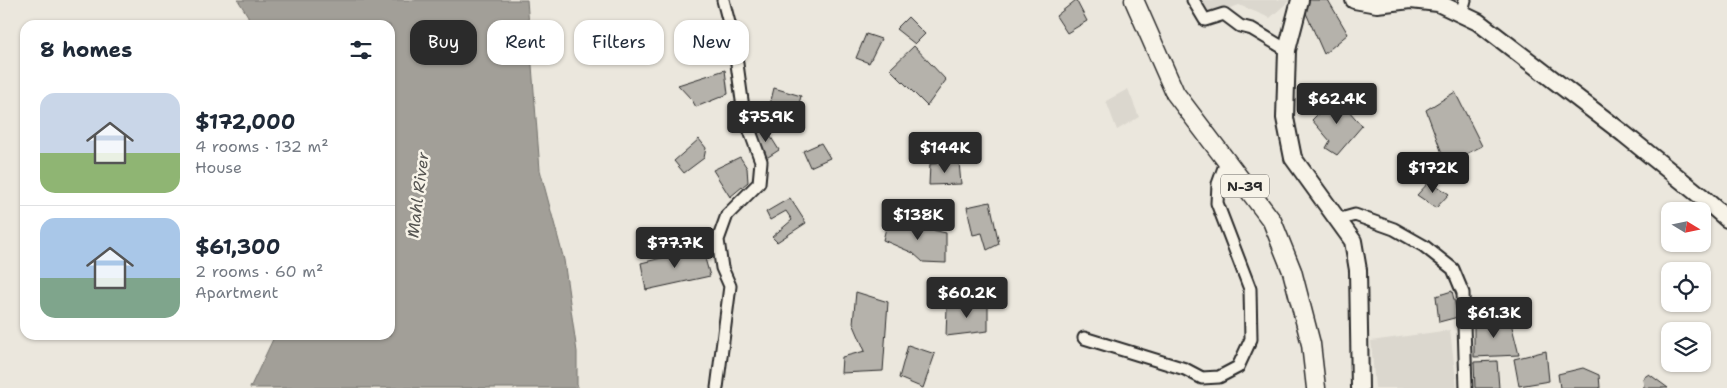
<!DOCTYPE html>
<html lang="en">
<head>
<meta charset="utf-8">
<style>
  body { margin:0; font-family:"Shantell Sans",sans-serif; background:#f2f2f3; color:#1f2937; height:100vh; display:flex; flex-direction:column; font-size:19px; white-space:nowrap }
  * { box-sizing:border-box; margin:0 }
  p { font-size:16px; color:#747a83 }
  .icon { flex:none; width:28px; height:28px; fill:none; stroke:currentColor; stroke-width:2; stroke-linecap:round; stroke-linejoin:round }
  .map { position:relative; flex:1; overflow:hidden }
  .panel { position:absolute; left:20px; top:20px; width:375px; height:320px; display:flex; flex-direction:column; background:#fff; border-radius:15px; box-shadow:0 1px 4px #0004 }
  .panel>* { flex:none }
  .guide { position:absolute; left:410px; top:20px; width:475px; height:45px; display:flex; gap:10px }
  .needle { width:32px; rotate:100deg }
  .fabs { position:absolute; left:1661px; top:202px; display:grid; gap:10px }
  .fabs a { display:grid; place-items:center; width:50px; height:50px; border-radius:10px; background:#fff; box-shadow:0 1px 4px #0004; font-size:25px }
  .price { position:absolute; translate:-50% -42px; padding:0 11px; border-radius:5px; background:#2b2b2b; color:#fff; font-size:16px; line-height:32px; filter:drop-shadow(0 1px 2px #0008) }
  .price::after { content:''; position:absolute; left:50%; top:30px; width:15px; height:11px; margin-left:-8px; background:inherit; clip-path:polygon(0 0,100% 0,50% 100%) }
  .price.selected { background:#222; color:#fff }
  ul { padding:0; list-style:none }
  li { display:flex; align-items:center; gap:15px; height:125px; padding:0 20px }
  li+li { border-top:1px solid #e0e1e3 }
  li span { display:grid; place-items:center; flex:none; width:140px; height:100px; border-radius:15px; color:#555 }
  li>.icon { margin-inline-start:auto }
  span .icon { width:60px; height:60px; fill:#fffc; stroke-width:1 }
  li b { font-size:21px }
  h2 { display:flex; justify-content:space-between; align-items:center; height:60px; padding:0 20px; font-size:21px }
  .tag { padding:0 18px; border-radius:15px; background:#fff; box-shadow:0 1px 4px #0004; font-size:18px; line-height:45px }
  .tag.selected { background:#2b2b2b; color:#fff }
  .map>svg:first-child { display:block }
</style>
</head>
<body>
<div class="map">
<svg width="1727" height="388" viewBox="0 0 1727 388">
  <rect width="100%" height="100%" fill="#ebe7dd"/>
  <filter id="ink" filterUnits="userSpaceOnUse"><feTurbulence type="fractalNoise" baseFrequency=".02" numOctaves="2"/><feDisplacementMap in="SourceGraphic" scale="10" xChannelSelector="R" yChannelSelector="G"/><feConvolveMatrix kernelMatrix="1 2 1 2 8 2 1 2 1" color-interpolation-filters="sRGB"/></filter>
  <g filter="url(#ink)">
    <path fill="#dbd7ce" d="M1202 0H1290L1270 18 1239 5 1205 17Z
      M1128 89 1139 117 1117 130 1106 101Z
      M1450 330 1457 388H1375L1371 341Z"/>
    <path fill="#a29f98" stroke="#72716c" d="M238 0H527L540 170 564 260 577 352V388H250L275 335H390V25H248V16Z"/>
    <path fill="#b5b2ab" stroke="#2b2b2b" d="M1076 0 1087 21 1067 33 1056 16Z
      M1307 0H1328L1348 34 1324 54 1302 4Z
      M908 17 925 34 915 44 896 29Z
      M866 34 881 39 869 63 856 58Z
      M914 46 946 80 927 106 890 69Z
      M725 70 728 94 696 107 692 100 678 85Z
      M774 88 801 96 794 123 767 117Z
      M1455 92 1482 146 1446 164 1426 110Z
      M1336 96 1362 126 1337 155 1326 148 1330 141 1312 120Z
      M764 126 779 150 765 159 755 137Z
      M699 139 706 148 704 158 684 173 674 161Z
      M821 143 830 158 810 167 803 151Z
      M740 157 747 168 748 182 730 197 713 170Z
      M959 162 961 184 929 185 930 164Z
      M1430 181 1449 194 1436 208 1417 195Z
      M790 198 806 223 777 242 772 237 792 220 786 211 770 220 766 212Z
      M990 202 999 244 987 250 982 233 973 235 967 207Z
      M888 220 946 233V263L923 262 913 253 883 240Z
      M702 248 710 276 646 290 641 263Z
      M1452 291 1458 317 1439 322 1436 296Z
      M856 292 888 302 883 371 841 373 842 357 865 351 853 323Z
      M988 303V331L946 336 947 307Z
      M1510 319 1519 355 1474 357V321Z
      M908 345 935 354 923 388 899 378Z
      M1546 351 1549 381 1519 386 1514 359Z
      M1497 361 1499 388H1475L1474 362Z
      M1583 368 1599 375 1600 388H1560L1558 374Z
      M1649 374 1668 388H1644L1643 378Z"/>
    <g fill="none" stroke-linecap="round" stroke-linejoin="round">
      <g stroke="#2b2b2b" stroke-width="15">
        <path id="minor" d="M1193 0 1205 20 1224 14 1240 26 1252 29 1287 50
          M1461 14 1465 0
          M1337 220 1355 215 1394 229 1424 246 1453 269 1463 293 1466 388
          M1084 338 1185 369 1202 378 1219 377 1238 367 1251 339 1250 289 1217 203 1218 184 1226 162
          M717 388 730 286 722 268 718 240 727 215 759 183 761 161 744 115 734 42 723 0"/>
      </g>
      <g stroke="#2b2b2b" stroke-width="20">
        <path id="secondary" d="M1300 0 1287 50 1285 118 1293 158 1353 241 1358 270 1360 388
          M1354 0 1377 4 1410 0
          M1411 0 1438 3 1478 22 1624 134 1702 197 1727 219"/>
      </g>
      <g stroke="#2b2b2b" stroke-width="21">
        <path id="primary" d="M1134 0 1175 93 1272 221 1292 271 1311 344 1316 388"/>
      </g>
      <use href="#minor" stroke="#f7f3e8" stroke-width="11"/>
      <use href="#secondary" stroke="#f7f3e8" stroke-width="16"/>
      <use href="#primary" stroke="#f7f3e8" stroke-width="18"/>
    </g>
  </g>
  <g text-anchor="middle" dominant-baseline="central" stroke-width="5" stroke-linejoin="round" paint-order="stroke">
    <rect fill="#f7f3e8" stroke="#686764" stroke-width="1" x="1221" y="174.5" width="48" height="23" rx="4"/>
    <g font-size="14" font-weight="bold" fill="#2b2b2b">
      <text x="1245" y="186">N-39</text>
    </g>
    <g font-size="16" font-style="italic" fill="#555451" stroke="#f7f3e8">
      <text transform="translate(418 195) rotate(-83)">Mahl River</text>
    </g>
  </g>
</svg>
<div class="fabs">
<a><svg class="needle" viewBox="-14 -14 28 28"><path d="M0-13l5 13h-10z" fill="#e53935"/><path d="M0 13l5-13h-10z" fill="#747a83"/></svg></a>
<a><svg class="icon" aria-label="locate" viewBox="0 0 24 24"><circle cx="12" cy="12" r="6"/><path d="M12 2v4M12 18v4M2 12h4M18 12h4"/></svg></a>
<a><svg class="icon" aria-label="layers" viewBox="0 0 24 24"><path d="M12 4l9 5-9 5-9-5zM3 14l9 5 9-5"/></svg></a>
</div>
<b class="price" style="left:1337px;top:125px">$62.4K</b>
<b class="price" style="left:766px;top:143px">$75.9K</b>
<b class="price" style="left:945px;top:174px">$144K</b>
<b class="price selected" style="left:1433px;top:194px">$172K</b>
<b class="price" style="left:918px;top:241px">$138K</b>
<b class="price" style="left:675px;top:269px">$77.7K</b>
<b class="price" style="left:967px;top:319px">$60.2K</b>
<b class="price" style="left:1494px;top:339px">$61.3K</b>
<div class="guide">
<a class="tag selected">Buy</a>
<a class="tag">Rent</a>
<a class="tag">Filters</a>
<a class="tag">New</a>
</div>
<section class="panel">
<h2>8 homes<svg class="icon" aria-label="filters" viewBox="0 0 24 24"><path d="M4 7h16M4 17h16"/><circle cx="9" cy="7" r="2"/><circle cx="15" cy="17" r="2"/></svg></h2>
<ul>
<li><span style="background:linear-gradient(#c9d6e8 60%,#8fb573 0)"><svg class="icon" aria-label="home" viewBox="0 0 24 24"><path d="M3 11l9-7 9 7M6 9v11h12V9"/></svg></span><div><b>$172,000</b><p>4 rooms · 132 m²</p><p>House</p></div></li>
<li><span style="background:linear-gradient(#a9c7e8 60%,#7fa58c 0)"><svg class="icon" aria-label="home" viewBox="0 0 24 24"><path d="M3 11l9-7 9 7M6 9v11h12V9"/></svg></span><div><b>$61,300</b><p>2 rooms · 60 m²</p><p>Apartment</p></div></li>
</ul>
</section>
</div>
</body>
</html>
